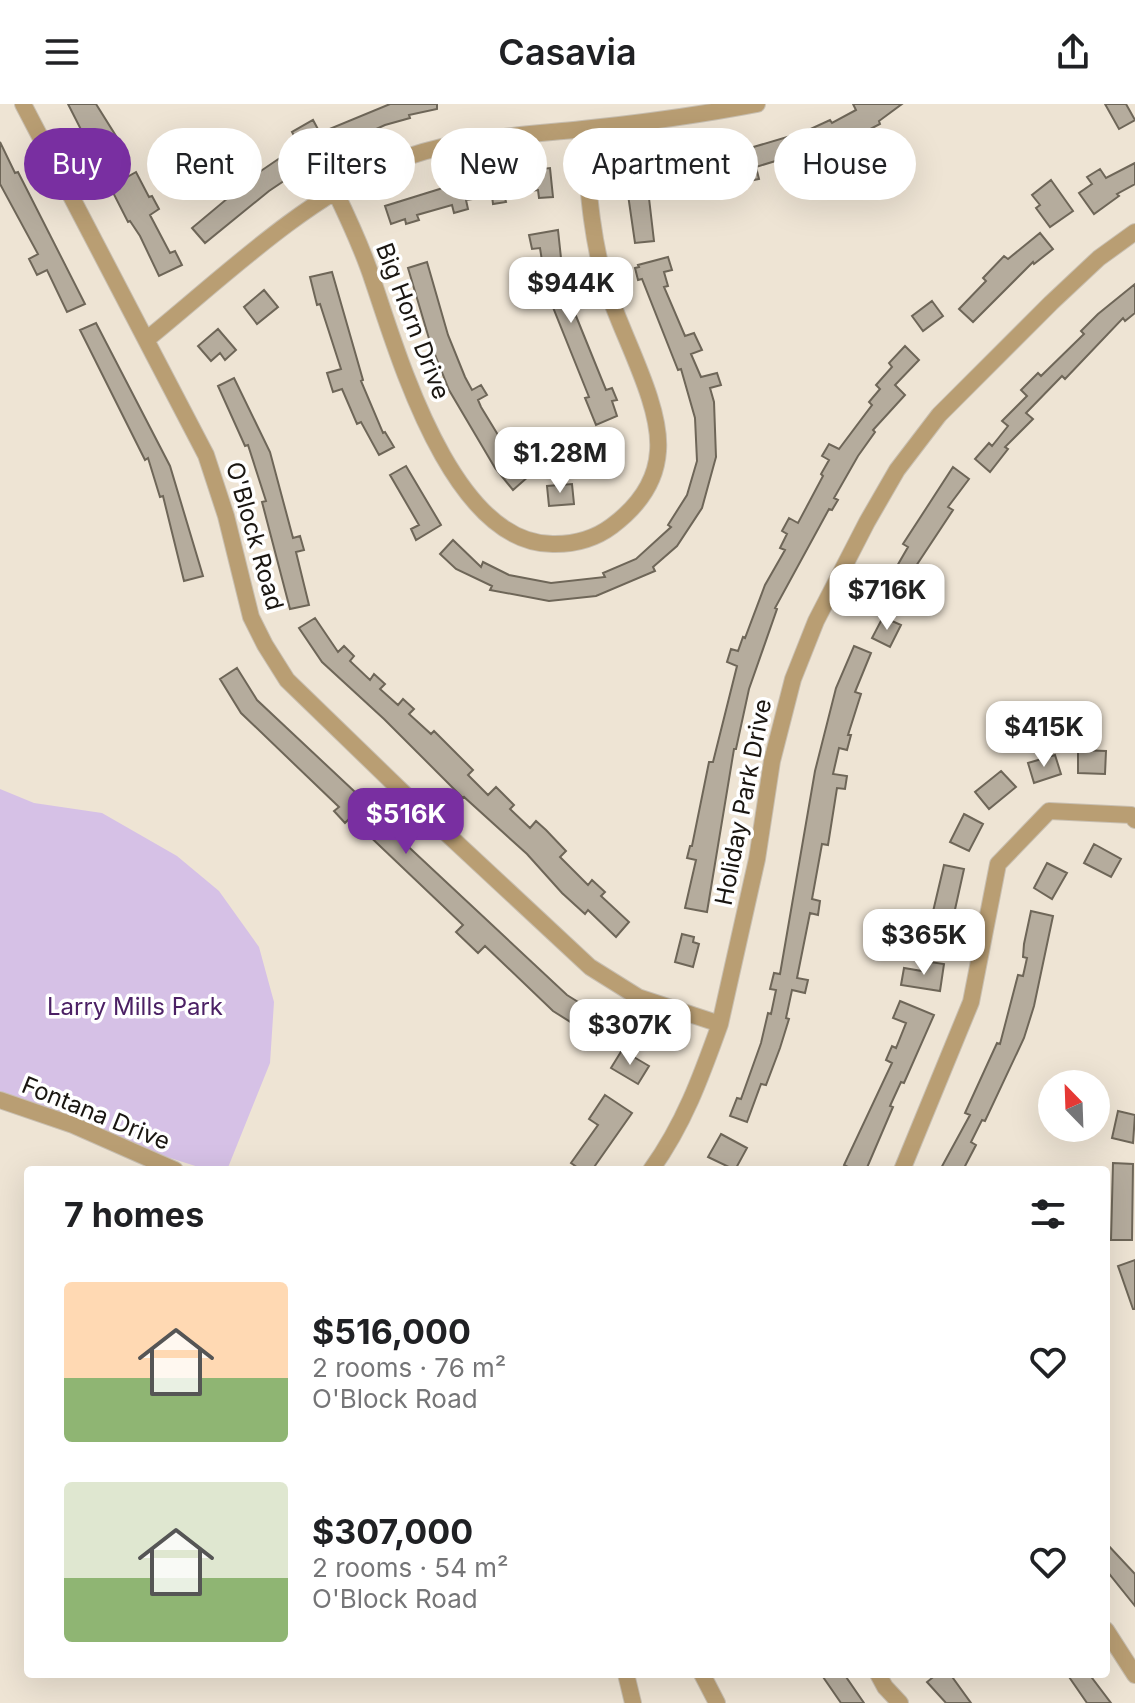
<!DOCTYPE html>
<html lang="en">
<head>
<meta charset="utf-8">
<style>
  body { margin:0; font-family:Inter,sans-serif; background:#f6f6f6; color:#202124; height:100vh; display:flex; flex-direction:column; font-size:30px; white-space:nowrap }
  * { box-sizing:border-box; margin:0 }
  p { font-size:26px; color:#757577 }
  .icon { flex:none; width:44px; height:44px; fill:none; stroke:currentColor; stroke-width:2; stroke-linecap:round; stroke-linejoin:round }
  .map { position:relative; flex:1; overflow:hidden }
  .sheet { position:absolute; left:24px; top:1062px; width:1086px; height:512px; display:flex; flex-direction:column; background:#fff; border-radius:8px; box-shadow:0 8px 32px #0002 }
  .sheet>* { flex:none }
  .guide { position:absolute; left:24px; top:24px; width:1088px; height:72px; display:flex; gap:16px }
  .needle { width:52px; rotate:337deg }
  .fabs { position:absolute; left:1038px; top:966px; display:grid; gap:16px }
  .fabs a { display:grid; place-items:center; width:72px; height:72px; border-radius:50%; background:#fff; box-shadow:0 8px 32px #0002; font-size:40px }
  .price { position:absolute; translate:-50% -68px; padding:0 18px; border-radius:16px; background:#fff; color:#222; font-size:26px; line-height:52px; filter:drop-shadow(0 2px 4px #0008) }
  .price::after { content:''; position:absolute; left:50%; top:48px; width:24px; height:18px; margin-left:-12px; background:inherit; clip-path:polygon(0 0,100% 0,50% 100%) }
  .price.active { background:#792fa1; color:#fff }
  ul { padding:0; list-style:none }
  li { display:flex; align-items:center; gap:24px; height:200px; padding:0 40px }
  li span { display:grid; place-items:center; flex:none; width:224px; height:160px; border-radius:8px; color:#555 }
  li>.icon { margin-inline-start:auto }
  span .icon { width:96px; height:96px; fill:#fffc; stroke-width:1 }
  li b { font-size:34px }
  h2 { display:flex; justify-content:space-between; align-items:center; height:96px; padding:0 40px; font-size:34px }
  .tag { padding:0 28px; border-radius:36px; background:#fff; box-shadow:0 8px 32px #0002; font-size:28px; line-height:72px }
  .tag.active { background:#792fa1; color:#fff }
  header { display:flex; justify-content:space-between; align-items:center; height:104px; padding:0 40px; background:#fff; font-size:36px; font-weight:600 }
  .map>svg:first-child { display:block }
</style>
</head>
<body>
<header><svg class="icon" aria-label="menu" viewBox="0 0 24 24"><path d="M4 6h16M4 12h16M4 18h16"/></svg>Casavia<svg class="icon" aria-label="share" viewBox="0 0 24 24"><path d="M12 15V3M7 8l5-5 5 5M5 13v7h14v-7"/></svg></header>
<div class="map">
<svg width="1135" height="1599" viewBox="0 0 1135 1599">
  <rect width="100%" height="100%" fill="#eee4d4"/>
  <path fill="#d6c1e6" d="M0 685 34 699 102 709 177 752 219 787 259 843 274 898 270 959 227 1066H208L0 1000Z"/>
  <path fill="#b5ac9d" stroke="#6e6658" stroke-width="2" d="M68 0H96L116 32 109 36 127 73 136 68 149 93 152 92 159 105 150 111 170 149 175 147 182 161 159 172 140 132 130 117 128 118Z
    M390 0H437V5L409 11 410 14 385 21 330 46 269 87 205 139 192 124 240 84 236 80 246 72 249 75 299 41 292 28 313 16 320 29Z
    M853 0H902L879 17 880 20 855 33 852 27 792 52 756 63 759 75 739 79 737 67 681 73 679 50 707 49 749 41 750 44 804 28 830 16 832 19 856 6Z
    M1105 0H1126L1135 16 1119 25Z
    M0 38 15 69 18 68 85 200 67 208 47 166 37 171 29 155 38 150 0 80Z
    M1135 59V80L1117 90 1119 92 1094 110 1079 89 1092 80 1087 73 1100 65 1106 74Z
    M645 60 654 137 635 139 624 63Z
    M550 64 553 93 539 94 538 86 504 90 506 98 493 100 492 92 466 96 468 105 454 109 452 101 417 111 419 116 406 120 405 115 391 120 385 102 475 74 525 71 524 67Z
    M1051 76 1073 107 1050 123 1036 104 1040 101 1032 91Z
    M558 126 561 154 574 213 576 212 606 286 612 284 617 296 612 297 617 312 596 321 585 294 589 293 552 201 543 203 537 178 545 176 540 144 532 145 529 131Z
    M1040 129 1053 145 1034 160 1033 158 973 218 959 205 986 177 983 174 1004 152 1008 155Z
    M668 153 672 166 664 168 668 182 664 183 685 232 694 229 702 246 691 250 701 273 717 269 721 281 710 284 714 298 716 353 702 404 677 442 653 463 655 467 596 492 549 497 490 486 492 482 456 465 440 450 453 436 481 463 483 458 509 471 551 479 605 473 603 469 636 455 671 423 668 421 687 391 697 357 695 314 681 265 678 266 642 175 638 176 635 164 639 163 638 161Z
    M427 158 448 231 465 273 472 286 481 281 487 291 478 296 481 303 509 349 529 372 513 386 495 364 449 286 430 238 408 164Z
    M332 168 363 276 361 277 383 329 385 328 394 343 379 351 361 318 357 320 342 285 333 288 327 269 341 265 320 200 317 201 310 173Z
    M1135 180V209L1125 217 1123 214 1065 275 1062 272 1026 309 1033 315 1005 343 1008 345 990 368 975 355 989 339 992 342 1008 322 1002 317 1027 292 1021 286 1038 269 1041 272 1084 230 1081 227 1098 210Z
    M264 186 278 203 257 220 244 203Z
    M932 197 943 212 923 227 912 212Z
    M96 219 170 362 203 472 184 477 163 392 160 393 148 354 145 356 80 226Z
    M218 225 236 246 225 256 220 249 211 257 198 242Z
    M905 242 919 256 895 281 905 291 873 326 875 328 858 352 834 394 838 396 832 406 829 405 775 504 777 505 749 585 736 645H734L707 808 685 804 696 756 687 754 690 742H692L709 658H713L737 562 727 558 731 545 738 547 743 533 745 534 765 481 785 446 780 444 787 430 782 427 789 414 798 419 823 372 821 370 829 356 822 352 829 340 839 345 872 301 869 298 880 285 876 281 892 263 889 259Z
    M234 274 270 348 293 434 300 432 304 446 296 448 309 501 290 505 262 398 266 397 248 341 245 342 218 282Z
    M597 339 621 349 612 373 593 365 596 358 591 356Z
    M406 362 441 421 416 436 411 425 419 421 390 371Z
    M953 363 969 375 948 403 953 406 916 462 895 502 877 493 890 467 893 469 908 443 903 440Z
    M572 380 574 400 549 402 547 382Z
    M883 513 901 521 890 543 872 534Z
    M315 514 338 548 344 542 354 552 350 557 370 576 374 570 385 580 380 585 398 601 403 595 414 605 409 610 431 630 434 627 473 666 468 671 488 691 496 683 514 701 510 705 530 724 536 717 546 726 566 747 560 753 588 781 592 776 605 788 601 792 629 818 616 833 588 806 585 810 562 789 527 750 464 693 463 694 384 615 322 558 299 524Z
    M854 542 871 549 855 588 861 590 848 631H851L847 646 839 644 833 670 847 672 845 685 837 684 828 741 822 740 812 795 820 797 818 811 810 809 797 874 808 876 805 889 792 886 786 914 789 915 780 944 766 981 761 980 747 1018 730 1012 737 994 741 995 761 939 768 909 771 910 776 886 770 885 774 869 780 870 815 667 836 584Z
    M237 564 257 596 355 688 383 719 567 891 599 911 588 929 553 907 485 842 478 849 456 828 463 821 360 723 350 714 345 719 334 707 339 703 241 609 220 575Z
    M1078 646 1106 647 1105 670 1078 669Z
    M1055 651 1061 670 1034 679 1028 659Z
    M1001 667 1016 683 989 705 975 688Z
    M964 710 983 720 969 747 950 738Z
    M1094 740 1121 755 1111 773 1084 759Z
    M1047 759 1067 769 1052 795 1034 784Z
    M944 761 964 765 948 837 927 833Z
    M1031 807 1053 812 1034 902 1024 934 985 1017 982 1016 971 1038 976 1041 963 1066H940L970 1011 965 1009 997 939 1000 940 1018 871 1023 872 1027 854 1023 853 1024 840Z
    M682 830 694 833 693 838 699 840 693 863 675 858Z
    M923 857 944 860 940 887 901 881 904 864 922 867Z
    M900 897 934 911 904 979 901 978 890 1002 893 1003 866 1066H854L844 1061 892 959 886 956 892 942 896 944 906 919 893 914Z
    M622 946 649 962 638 980 611 964Z
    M605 991 632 1009 592 1066H581L571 1059 598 1021 589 1015Z
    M1118 1007 1135 1011 1133 1039 1112 1034Z
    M721 1030 747 1044 735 1066 708 1053Z
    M1113 1059 1133 1060 1132 1136H1111Z
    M1135 1156V1205H1133L1118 1162Z
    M1106 1439 1135 1470V1502L1106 1466Z
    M821 1570H844L864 1599H841Z
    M937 1570H950L971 1599H946L927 1578Z
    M1067 1570H1089L1111 1599H1087Z"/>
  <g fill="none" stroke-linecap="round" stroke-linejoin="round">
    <g stroke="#c8bfb1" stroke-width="18">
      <path id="minor" d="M23 0 206 351 226 412 251 513 265 541 287 576 416 701 590 863 638 893 720 920C701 973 684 1020 651 1066
        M335 87C349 116 363 146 373 177 399 253 453 443 555 440 575 440 596 434 612 422 636 404 656 379 658 347 662 298 618 225 604 175 590 126 588 75 583 25
        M146 236C219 177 300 98 386 61 448 34 517 32 583 25 641 19 700 11 757 0
        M720 920 757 755 772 657 793 575 816 517 867 418 897 366 939 311 1051 199 1099 154 1135 128
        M0 996 73 1021 175 1066
        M902 1066 971 898 998 760 1049 707 1131 711 1135 716
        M1106 1526 1135 1571
        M626 1570 633 1599
        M702 1570 717 1599
        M878 1570 885 1583 900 1599"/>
    </g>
    <use href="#minor" stroke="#b99e73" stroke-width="16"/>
  </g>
  <g text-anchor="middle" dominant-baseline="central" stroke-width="7" stroke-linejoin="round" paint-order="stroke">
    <g font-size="24" fill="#1a1611" stroke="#fff">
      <text transform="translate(413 217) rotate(69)">Big Horn Drive</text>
      <text transform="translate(255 432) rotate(74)">O'Block Road</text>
      <text transform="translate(743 698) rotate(-79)">Holiday Park Drive</text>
      <text transform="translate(96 1009) rotate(22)">Fontana Drive</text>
    </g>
    <g font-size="24" fill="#4b2064" stroke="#fff">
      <text x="135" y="902">Larry Mills Park</text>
    </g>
  </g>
</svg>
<div class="fabs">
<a><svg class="needle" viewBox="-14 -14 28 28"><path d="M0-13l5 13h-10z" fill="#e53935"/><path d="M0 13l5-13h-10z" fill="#757577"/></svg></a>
</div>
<b class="price" style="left:571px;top:221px">$944K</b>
<b class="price" style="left:560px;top:391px">$1.28M</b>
<b class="price" style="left:887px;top:528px">$716K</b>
<b class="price" style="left:1044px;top:665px">$415K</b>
<b class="price active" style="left:406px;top:752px">$516K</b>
<b class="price" style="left:924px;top:873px">$365K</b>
<b class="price" style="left:630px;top:963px">$307K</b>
<div class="guide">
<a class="tag active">Buy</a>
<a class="tag">Rent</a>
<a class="tag">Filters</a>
<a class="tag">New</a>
<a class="tag">Apartment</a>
<a class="tag">House</a>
</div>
<section class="sheet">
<h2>7 homes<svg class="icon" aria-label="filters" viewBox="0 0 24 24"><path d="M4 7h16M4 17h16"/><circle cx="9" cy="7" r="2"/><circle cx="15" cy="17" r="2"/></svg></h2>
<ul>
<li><span style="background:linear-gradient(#ffd9b3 60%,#8fb573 0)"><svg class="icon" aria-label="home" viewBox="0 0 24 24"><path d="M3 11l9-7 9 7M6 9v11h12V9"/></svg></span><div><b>$516,000</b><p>2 rooms · 76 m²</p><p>O'Block Road</p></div><svg class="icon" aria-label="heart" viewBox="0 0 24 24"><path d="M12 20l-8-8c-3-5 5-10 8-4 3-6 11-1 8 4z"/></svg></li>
<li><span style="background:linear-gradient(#dfe7d0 60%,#8fb573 0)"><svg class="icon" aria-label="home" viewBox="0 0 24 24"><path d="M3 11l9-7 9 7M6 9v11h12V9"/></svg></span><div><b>$307,000</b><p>2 rooms · 54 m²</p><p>O'Block Road</p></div><svg class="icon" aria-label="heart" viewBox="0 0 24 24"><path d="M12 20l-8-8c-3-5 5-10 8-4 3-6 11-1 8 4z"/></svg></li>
</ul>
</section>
</div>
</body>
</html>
